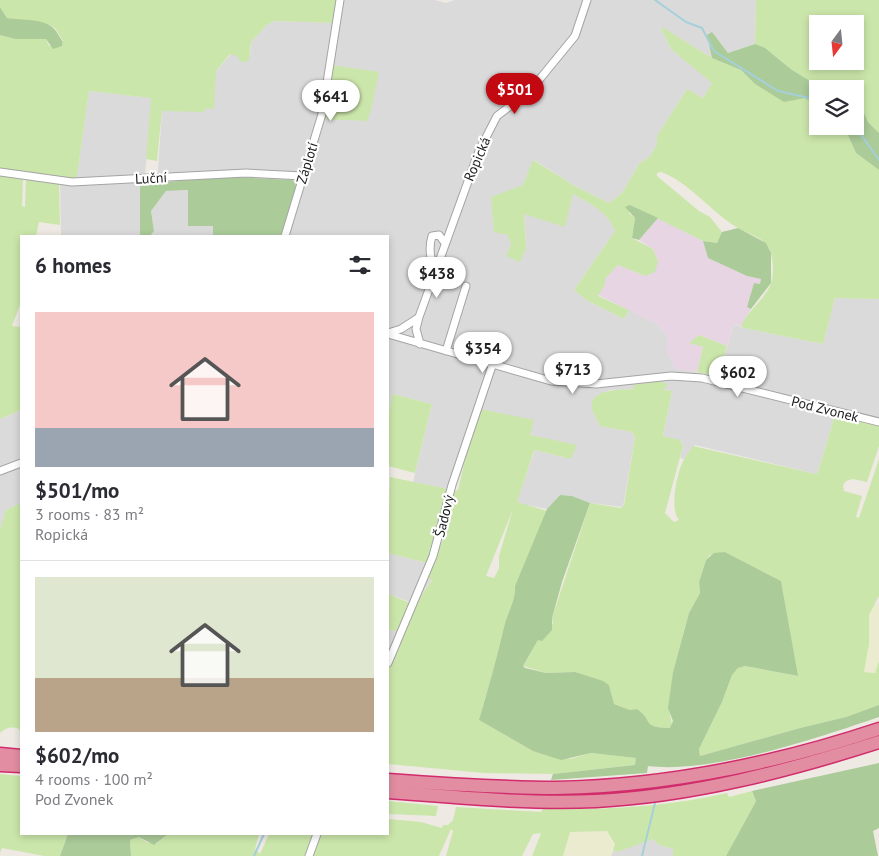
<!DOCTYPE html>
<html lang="en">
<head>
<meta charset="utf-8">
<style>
  body { margin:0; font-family:"PT Sans",sans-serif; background:#f2f2f3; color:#2b2b33; height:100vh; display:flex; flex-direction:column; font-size:19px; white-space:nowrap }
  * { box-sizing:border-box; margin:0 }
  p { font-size:16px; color:#7c7c81 }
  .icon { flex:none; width:28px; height:28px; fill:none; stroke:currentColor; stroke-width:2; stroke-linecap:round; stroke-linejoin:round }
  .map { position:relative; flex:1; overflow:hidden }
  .side { position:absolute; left:20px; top:235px; width:369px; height:600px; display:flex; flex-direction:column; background:#fff; border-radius:0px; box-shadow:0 2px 8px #0003 }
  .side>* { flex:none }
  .needle { width:32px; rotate:195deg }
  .buttons { position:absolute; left:809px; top:15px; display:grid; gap:10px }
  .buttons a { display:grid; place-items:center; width:55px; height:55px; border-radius:0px; background:#fff; box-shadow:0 2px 8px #0003; font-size:25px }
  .price { position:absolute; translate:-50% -42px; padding:0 11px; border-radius:18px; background:#fff; color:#222; font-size:16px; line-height:32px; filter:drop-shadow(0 1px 2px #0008) }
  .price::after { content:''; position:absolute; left:50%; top:30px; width:15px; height:11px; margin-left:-8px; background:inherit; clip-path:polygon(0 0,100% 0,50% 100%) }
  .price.on { background:#c20811; color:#fff }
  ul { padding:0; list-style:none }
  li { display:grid; align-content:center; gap:10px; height:265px; padding:0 15px }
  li+li { border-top:1px solid #e1e1e2 }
  li span { display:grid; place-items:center; height:155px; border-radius:0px; color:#555 }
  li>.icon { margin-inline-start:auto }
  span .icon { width:90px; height:90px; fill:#fffc; stroke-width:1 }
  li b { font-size:21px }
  h2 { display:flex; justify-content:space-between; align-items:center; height:60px; padding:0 15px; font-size:21px }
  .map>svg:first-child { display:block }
</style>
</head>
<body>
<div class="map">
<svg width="879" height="856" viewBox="0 0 879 856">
  <rect width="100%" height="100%" fill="#eeeae3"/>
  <path fill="#dbdada" d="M336 0H435L446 3 455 0H756L755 44 728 53 720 42 707 35 712 58 663 28 661 29 671 49 713 83 703 98 687 89 657 136V145L650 156 639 164 622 193 609 203 575 186 534 160 509 235 511 244 526 248 524 213 573 194 601 210 611 220 615 231 574 290 588 301 624 319 629 310 657 324 668 336 667 352 675 368 715 376 719 373 734 324 744 328 823 344 835 298 879 299V426L835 415 818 472 816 474 695 445 684 459 680 458 683 446 681 441 663 437 672 391 662 390 656 382 634 385 635 389 610 390 596 396 593 411 600 426 632 432 635 437 623 507 590 503 572 496 560 495 547 509 516 503 535 450 571 459 530 435 533 420 471 434 468 449 448 489 413 482 432 404 392 394 388 422V236H281L296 189 231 177 157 183 162 111 216 71 231 54 250 56 251 42 267 25 274 21 333 23Z
    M89 91 152 98 144 184H140V236H61L60 177 77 175Z
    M189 190 213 226V236H150L154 231 151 211 166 191Z
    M21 410V503L6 510 0 530V419Z
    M388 553 427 563 432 579 419 599 388 668V629L398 632 410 602 388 594Z
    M653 838 659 845 673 849V856H611L613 851 617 852Z"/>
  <path fill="#e7d5e4" d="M658 218 703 241 708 258 747 276 761 279 760 284 754 283 747 307 751 309 741 326 734 324 727 346 699 335 690 343 703 347 697 372 675 369 667 352 668 336 657 324 598 295 605 285 604 280 618 265 645 276 658 261 653 249 639 240Z"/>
  <path fill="#ebeccf" d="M875 604 879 605V661L875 673 864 672 869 644V615Z
    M607 831 615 844 611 856H563L570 832Z"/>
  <path fill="#cbe6aa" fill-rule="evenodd" d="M0 0H336L333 23 274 21 267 25 251 42 249 61 241 62 237 56 230 54 216 71 214 109 206 108 204 112 162 111 157 161 146 159 151 98 89 91 77 176 74 179 0 169V35L15 39H46L49 46 63 41 55 28 50 25 7 18 0 7Z
    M756 0H879V133L868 122 858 99 855 97V89C842 89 829 89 816 85 796 78 777 53 755 44ZM818 24H855V61H818Z
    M662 27 712 58 741 70 755 84 805 98 817 106 818 126H844L856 153 879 170V299L835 298 823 344 744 328 741 326C748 309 769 297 772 279 774 269 773 253 767 245 761 237 746 233 738 228 712 213 688 181 661 172L657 173V176L699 211 710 217 722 232 717 243 703 241 630 205 629 213 635 218 632 238 653 249 658 261 655 272 645 276 618 265 605 279V285L598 296 629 310 624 319 588 301 574 290 615 231C608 211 590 204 573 194L565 227 524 214 526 248 520 262 506 256 511 244 508 235 494 232 491 197 523 185 533 160 575 186 609 203 622 193 639 164 650 156 657 145V136L687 89 703 98 712 83 671 49 661 29Z
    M331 65 379 72 371 110 367 121 324 119Z
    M0 174 23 179 22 206 25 207 26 179 59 184 60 225 39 222 36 236H21V302L12 326 21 327V410L0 419Z
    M699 335 727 346 719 373 715 376 697 372 703 347 689 343Z
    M661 381 668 385 663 390 672 391 663 436 680 440 683 446 665 513 674 522 679 520C669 509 677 472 684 459 687 454 690 451 693 446L816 474 818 472 835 415 879 426V446L867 482 853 479 846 481 843 485 844 491 862 496 856 517 859 518 879 459V596L869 615V644L864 672 875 673 879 661V705L846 717 800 728 700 756 699 749 722 702 732 675 738 668 745 666 797 676 781 581 725 552 710 555 706 560 699 582 700 593 689 613 673 672 670 714 672 725 670 728C640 727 655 723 637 709L630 710 614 704 609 685 575 672 546 673 523 666 538 640 553 624 552 618 590 503 621 508 624 505 635 437 632 432 600 426C598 421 595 417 593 412 585 388 620 390 634 389L633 385Z
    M392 394 432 404 415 473 388 466V422Z
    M480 409 534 420 530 435 577 445 571 459 535 450 533 454 517 502 547 511 515 586C516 600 507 613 504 627 497 658 488 689 479 720L533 751 570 759 591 753 636 758 635 765 553 774 484 773 388 764V669L419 599 432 580 427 577 442 542 454 491 458 490 471 434ZM513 509 499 556V568L494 578 486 576Z
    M390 477 448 489 437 538 427 563 388 553Z
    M21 503V736L19 729C12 726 5 728 0 733V530L6 510Z
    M388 594 410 603 397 632 388 629Z
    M0 774 21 776V834H68L60 856H44L2 848 0 853Z
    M752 791 756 801 754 805 726 856H673V849L659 845 653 839 617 852 613 851 615 844 607 831 570 832 563 856H532L541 833 533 834 522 856H446L453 831 451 829 439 856H312L320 834H388V819L421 822 442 828 443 825H448L453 820 456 807 541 812 543 809C604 810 667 807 727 793L729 797Z
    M388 801 438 806 436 816 388 814Z
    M168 834H259L255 849 260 854 269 834H315L307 856H131L130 840 139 837 146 842 156 844Z"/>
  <path fill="#abcb99" d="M0 7 7 18C26 21 51 17 59 36 62 41 63 40 62 46L53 49 46 39H15L0 35Z
    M712 32 728 53 755 44 765 48 792 70 815 84 836 89H818L817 106 805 98 784 102 755 84 741 70 712 58 707 35Z
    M855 97 858 99 868 122 879 133V170L856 153 844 126H855Z
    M231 177 292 180 295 182 296 189 281 236H213V226H188V190L166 191 151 211 154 231 150 236H140V184Z
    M630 205 658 218 639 240 632 238 635 218 625 207Z
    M738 228 766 243 771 253V283L751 309 747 307 754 283 760 284 761 279 747 276 708 258 703 241 717 243 722 232Z
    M560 495 572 496 590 503 562 582 552 618V630L542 641 538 640 523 666 525 668 546 673 575 672 603 681 609 685 614 704 630 710 637 709C655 722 640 727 670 728L673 721 668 708 673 672 689 613 700 593 699 582 706 560 714 553 725 552 781 581 798 676 745 666 738 668 732 675 722 702 699 749 700 756 800 728 846 717 879 705V717C818 738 711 774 648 766L647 773 551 780 553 774 635 765 636 758 591 753 561 760 533 751 479 720C488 689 497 658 504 627 507 613 516 600 515 586L547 509Z
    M879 763V828L873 831 878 856H726L754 805 756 801 752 791Z
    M68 834H168L154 845 139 837 130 840 131 856H60Z"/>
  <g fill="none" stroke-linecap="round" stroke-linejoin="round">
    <path stroke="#a5d0da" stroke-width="2" d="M655 0 686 22 702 28 714 51 778 91 818 100
      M855 126 879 160
      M254 856 264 834
      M642 856 656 799"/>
    <g stroke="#a4a4a4" stroke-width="9">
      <path id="street" d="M0 172 72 182 246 173 303 176
        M285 236 322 114 340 0
        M435 273C431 260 428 249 432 236L439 235 445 243
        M388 333 401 329 418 318
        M388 334 551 381 596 384 671 376 702 378 879 422
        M420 344 416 329 419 317 479 151 497 116 530 91 575 36 587 0
        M446 351 466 286
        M0 471 21 463
        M388 663 433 556 452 485 492 366
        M309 856 317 834"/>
    </g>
    <g stroke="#d12b6c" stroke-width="15">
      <path id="highway" d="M0 754 21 756
        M0 765 21 766
        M388 780C443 784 499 788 555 788 666 786 774 764 879 729
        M388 792C457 797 527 804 596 801 692 796 788 771 879 742"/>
    </g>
    <use href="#street" stroke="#fff" stroke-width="7"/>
    <use href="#highway" stroke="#e28da1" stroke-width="12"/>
  </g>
  <g text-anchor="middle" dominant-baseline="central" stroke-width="4.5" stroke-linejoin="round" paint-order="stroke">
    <g font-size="14" fill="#1d1d1d" stroke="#fff">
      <text transform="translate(477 159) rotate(-67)">Ropická</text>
      <text transform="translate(307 163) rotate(-73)">Záplotí</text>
      <text transform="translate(151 178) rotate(-3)">Luční</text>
      <text transform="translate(825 409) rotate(14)">Pod Zvonek</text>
      <text transform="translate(444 516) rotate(-76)">Šadový</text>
    </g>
  </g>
</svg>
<div class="buttons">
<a><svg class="needle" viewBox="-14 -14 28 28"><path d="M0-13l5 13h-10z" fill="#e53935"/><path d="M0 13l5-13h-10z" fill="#7c7c81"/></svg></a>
<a><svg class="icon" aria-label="layers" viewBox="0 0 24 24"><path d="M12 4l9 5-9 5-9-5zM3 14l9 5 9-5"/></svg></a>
</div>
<b class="price on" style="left:515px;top:115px">$501</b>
<b class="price" style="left:331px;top:122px">$641</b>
<b class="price" style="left:437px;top:299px">$438</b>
<b class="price" style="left:483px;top:374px">$354</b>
<b class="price" style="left:573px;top:395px">$713</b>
<b class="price" style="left:738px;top:398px">$602</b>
<section class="side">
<h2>6 homes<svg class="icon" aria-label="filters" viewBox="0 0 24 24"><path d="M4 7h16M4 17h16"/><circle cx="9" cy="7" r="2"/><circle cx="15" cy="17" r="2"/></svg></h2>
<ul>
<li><span style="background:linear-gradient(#f6c9c9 75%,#9aa5b1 0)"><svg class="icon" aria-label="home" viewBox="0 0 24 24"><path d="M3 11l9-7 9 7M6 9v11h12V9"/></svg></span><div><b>$501/mo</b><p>3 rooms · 83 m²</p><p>Ropická</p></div></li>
<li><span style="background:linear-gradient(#dfe7d0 65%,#b9a48a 0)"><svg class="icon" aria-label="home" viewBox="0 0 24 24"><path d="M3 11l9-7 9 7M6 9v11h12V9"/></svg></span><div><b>$602/mo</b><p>4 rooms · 100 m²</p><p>Pod Zvonek</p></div></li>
</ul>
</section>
</div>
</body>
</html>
